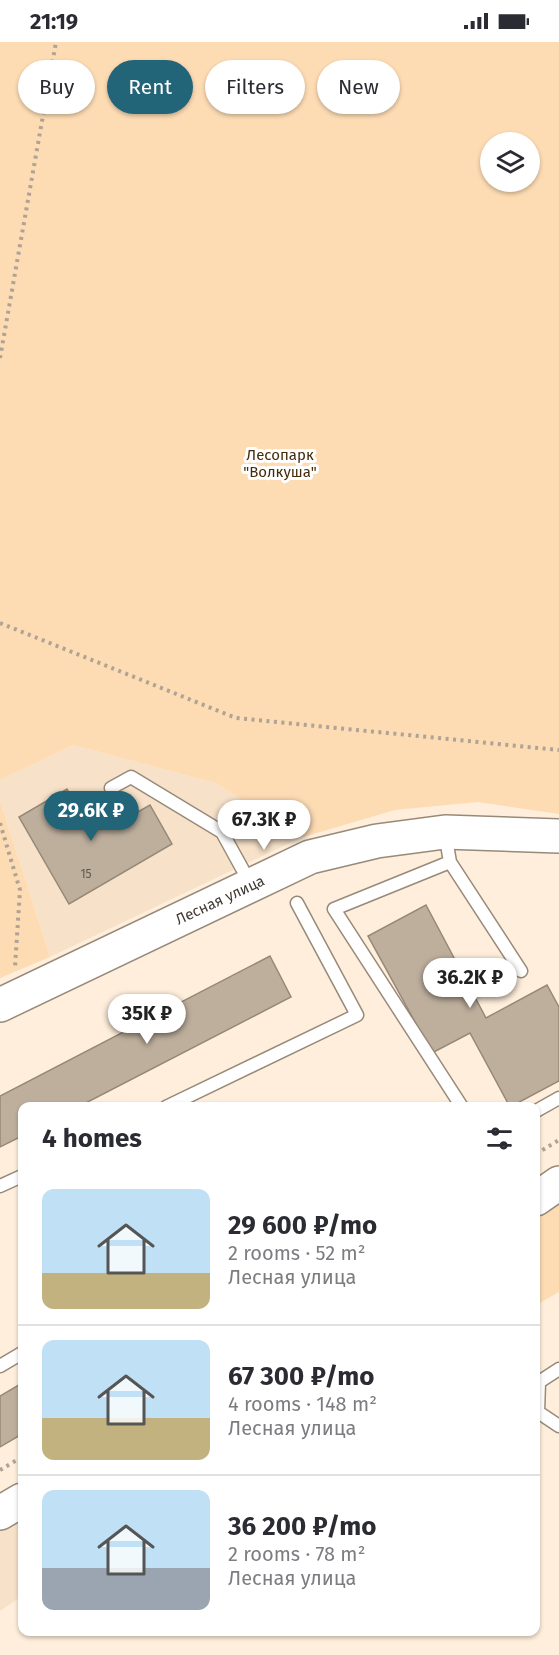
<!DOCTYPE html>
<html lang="en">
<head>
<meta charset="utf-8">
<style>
  body { margin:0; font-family:"Fira Sans",sans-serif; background:#f7f7f7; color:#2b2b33; height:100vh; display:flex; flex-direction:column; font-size:22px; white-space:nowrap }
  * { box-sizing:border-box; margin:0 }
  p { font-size:20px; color:#7c7c81 }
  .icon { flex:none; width:33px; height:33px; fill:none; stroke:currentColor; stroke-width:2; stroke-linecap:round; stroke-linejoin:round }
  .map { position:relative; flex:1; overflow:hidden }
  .details { position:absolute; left:18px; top:1060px; width:522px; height:534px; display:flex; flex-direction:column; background:#fff; border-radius:12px; box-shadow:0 2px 4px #0004 }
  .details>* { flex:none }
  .guide { position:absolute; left:18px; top:18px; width:524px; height:54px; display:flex; gap:12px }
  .buttons { position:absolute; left:480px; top:90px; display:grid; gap:12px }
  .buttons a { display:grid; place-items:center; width:60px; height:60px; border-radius:50%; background:#fff; box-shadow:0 2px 4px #0004; font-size:30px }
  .price { position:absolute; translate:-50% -51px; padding:0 14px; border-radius:21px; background:#fff; color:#222; font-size:20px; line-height:39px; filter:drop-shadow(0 2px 3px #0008) }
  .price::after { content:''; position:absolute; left:50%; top:36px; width:18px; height:14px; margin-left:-9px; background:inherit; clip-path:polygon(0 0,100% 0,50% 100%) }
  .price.selected { background:#226478; color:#fff }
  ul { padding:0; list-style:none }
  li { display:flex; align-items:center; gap:18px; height:150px; padding:0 24px }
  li+li { border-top:2px solid #e1e1e2 }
  li span { display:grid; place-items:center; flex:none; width:168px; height:120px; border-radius:12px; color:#555 }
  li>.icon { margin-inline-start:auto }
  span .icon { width:72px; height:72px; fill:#fffc; stroke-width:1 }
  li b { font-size:26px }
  h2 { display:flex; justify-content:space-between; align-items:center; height:72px; padding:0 24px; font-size:26px }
  .tag { padding:0 21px; border-radius:27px; background:#fff; box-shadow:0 2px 4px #0004; font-size:21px; line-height:54px }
  .tag.selected { background:#226478; color:#fff }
  .status { display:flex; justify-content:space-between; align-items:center; height:42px; padding:0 30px; background:#fff; direction:ltr }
  .status svg { height:16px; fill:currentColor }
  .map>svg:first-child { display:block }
</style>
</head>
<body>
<div class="status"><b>21:19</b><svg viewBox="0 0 49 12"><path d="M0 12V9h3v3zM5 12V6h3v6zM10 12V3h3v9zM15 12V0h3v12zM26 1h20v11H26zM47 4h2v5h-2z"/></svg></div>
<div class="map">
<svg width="559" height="1613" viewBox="0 0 559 1613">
  <rect width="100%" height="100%" fill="#feeedb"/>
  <path fill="#f7e2c9" d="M73 703 216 741 300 796 50 915 0 759V738Z
    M22 1474V1554L0 1569V1487Z"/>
  <path fill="#fddcb4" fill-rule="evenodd" d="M0 0H559V772L478 760 395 768 300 796 216 741 73 703 0 738ZM530 100V140H490V100Z
    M0 759 50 915 0 936Z
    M559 1159V1250L536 1263V1173Z"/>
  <path fill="#beaf9d" stroke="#968877" stroke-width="1.5" d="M67 747 78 767 99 755 115 783 150 763 172 802 69 862 19 775Z
    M426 863 486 976 547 943 559 965V1039L510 1065 470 991 432 1011 368 894Z
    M270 914 291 955 78 1065H22V1094L0 1105V1054Z
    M22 1341V1392L0 1405V1354Z"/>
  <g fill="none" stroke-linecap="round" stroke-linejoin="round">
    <g stroke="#988a79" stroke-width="15">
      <path id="lane" d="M111 746 131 735 222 790 250 841
        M445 791 450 820 521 929
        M450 820 334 867 462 1065
        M166 1065 357 973 297 861
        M536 1069 559 1056
        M0 1144 22 1134
        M0 1324 22 1311
        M559 1327 539 1340 538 1370 559 1384"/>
    </g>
    <g stroke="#988a79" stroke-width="36">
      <path id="secondary" d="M0 963 310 815 377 799 445 790 559 794
        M536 1157 559 1141
        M0 1471 22 1458"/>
    </g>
    <path stroke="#afa395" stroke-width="4" stroke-dasharray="3 4.5" stroke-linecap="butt" d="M0 316 56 0
      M0 581 236 676 559 708
      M0 781 20 848 15 925
      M536 1112 559 1098
      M0 1428 22 1415"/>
    <use href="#lane" stroke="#fff" stroke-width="12"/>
    <use href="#secondary" stroke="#fff" stroke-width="33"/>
  </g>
  <g text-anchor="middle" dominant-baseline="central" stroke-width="6" stroke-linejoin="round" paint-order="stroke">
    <g font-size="12" fill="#60584e">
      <text x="86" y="832">15</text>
    </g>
    <g font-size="15" fill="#442c0a" stroke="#fff">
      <text x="280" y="413">Лесопарк<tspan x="280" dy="17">"Волкуша"</tspan></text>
    </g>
    <g font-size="15" fill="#413b34" stroke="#fff">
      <text transform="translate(220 858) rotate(-25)">Лесная улица</text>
    </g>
  </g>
</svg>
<div class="buttons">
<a><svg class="icon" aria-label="layers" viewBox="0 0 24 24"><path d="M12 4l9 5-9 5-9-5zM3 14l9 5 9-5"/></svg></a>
</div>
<b class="price selected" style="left:91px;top:800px">29.6K ₽</b>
<b class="price" style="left:264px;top:809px">67.3K ₽</b>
<b class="price" style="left:470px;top:967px">36.2K ₽</b>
<b class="price" style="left:147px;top:1003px">35K ₽</b>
<div class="guide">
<a class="tag">Buy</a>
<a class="tag selected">Rent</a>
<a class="tag">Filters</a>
<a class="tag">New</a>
</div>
<section class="details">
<h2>4 homes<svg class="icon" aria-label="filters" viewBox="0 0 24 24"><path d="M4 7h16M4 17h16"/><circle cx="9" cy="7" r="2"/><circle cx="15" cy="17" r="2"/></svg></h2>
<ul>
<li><span style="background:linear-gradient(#bfe0f5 70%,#c2b280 0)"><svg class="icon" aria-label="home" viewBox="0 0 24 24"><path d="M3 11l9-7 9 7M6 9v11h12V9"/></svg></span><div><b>29 600 ₽/mo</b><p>2 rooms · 52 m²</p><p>Лесная улица</p></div></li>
<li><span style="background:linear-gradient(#bfe0f5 65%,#c2b280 0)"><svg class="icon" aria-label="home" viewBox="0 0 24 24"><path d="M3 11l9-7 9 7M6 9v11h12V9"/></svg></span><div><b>67 300 ₽/mo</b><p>4 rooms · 148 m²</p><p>Лесная улица</p></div></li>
<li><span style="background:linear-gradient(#bfe0f5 65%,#9aa5b1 0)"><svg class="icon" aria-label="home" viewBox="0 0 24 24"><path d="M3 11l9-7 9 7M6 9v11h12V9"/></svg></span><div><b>36 200 ₽/mo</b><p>2 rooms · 78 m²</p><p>Лесная улица</p></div></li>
</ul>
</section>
</div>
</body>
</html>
